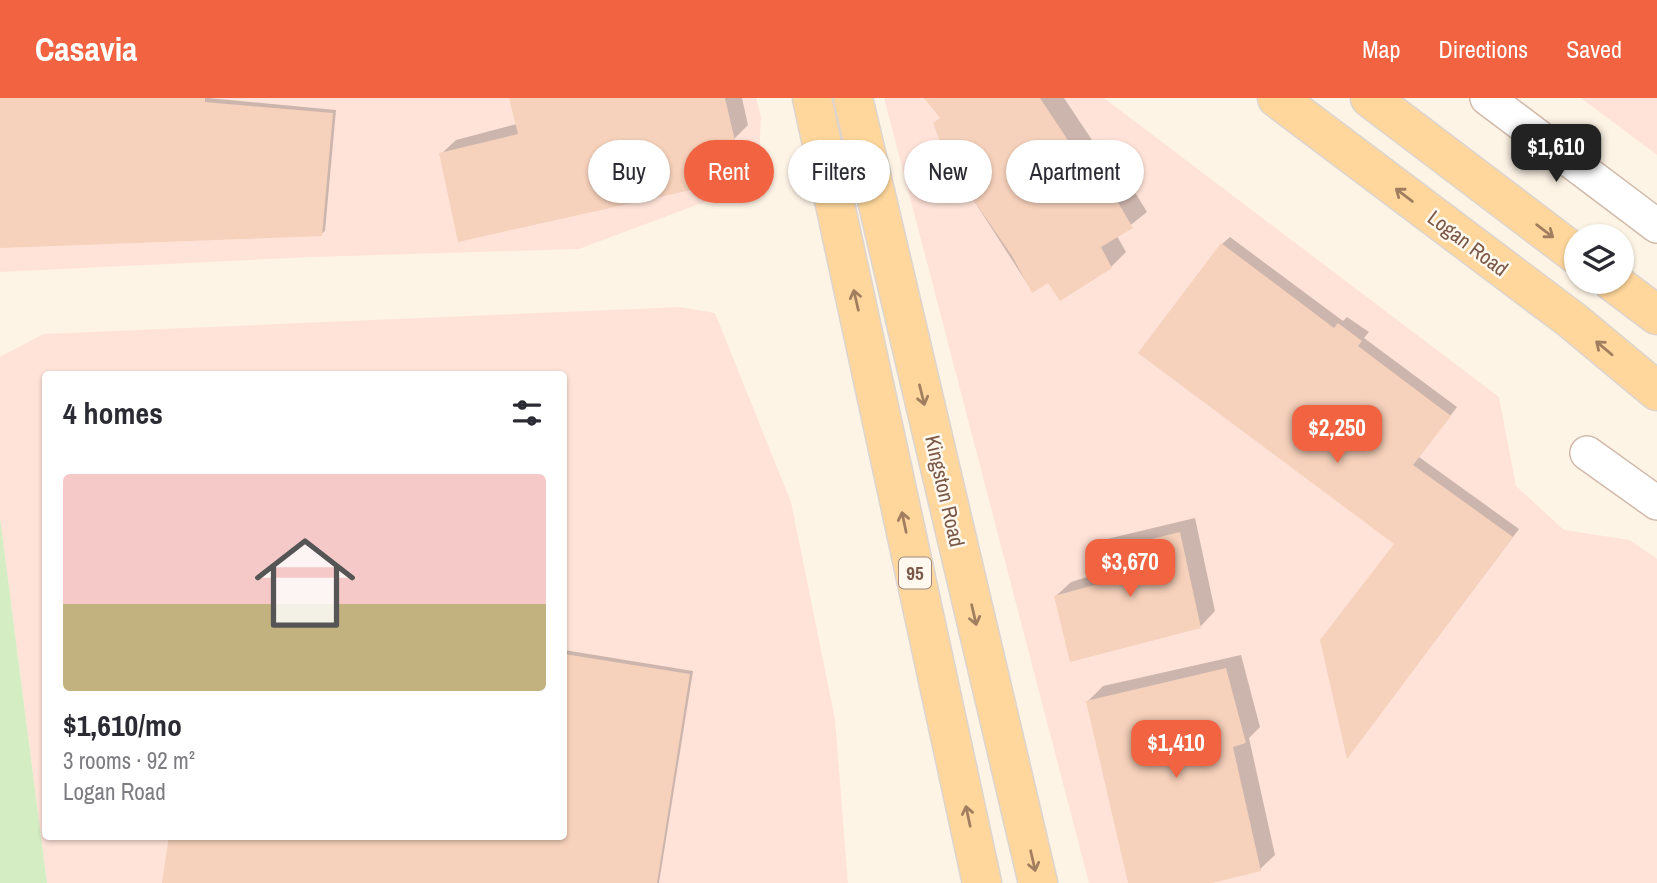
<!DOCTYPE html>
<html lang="en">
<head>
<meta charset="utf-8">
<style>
  body { margin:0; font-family:"Archivo Narrow",sans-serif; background:#f7f7f7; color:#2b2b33; height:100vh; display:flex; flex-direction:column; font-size:26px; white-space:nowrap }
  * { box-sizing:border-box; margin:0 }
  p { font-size:23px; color:#7c7c81 }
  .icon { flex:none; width:38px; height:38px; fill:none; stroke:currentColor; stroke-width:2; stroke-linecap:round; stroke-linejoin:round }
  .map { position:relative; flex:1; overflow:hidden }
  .panel { position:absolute; left:42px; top:273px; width:525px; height:469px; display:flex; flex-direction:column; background:#fff; border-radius:7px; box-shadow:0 2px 5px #0004 }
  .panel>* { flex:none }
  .banner { position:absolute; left:588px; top:42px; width:665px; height:63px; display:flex; gap:14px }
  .tools { position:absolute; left:1564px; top:126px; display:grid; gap:14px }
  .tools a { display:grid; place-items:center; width:70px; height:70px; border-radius:50%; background:#fff; box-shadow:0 2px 5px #0004; font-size:35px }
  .price { position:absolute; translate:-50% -60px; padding:0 16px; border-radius:14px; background:#f26341; color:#fff; font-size:23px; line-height:46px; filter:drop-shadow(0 2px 4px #0008) }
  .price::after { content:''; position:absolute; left:50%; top:42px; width:21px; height:16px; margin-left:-10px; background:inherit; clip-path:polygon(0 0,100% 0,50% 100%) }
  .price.active { background:#222; color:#fff }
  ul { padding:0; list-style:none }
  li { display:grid; align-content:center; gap:14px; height:371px; padding:0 21px }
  li span { display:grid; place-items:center; height:217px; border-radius:7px; color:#555 }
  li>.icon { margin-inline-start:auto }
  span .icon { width:126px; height:126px; fill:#fffc; stroke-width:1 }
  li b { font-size:30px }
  h2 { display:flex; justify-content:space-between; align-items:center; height:84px; padding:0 21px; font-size:30px }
  .tag { padding:0 24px; border-radius:32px; background:#fff; box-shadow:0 2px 5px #0004; font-size:24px; line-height:63px }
  .tag.active { background:#f26341; color:#fff }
  header { display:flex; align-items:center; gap:42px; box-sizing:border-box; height:98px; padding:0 35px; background:#f26341; color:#fff }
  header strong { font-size:33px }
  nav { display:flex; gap:38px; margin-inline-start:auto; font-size:24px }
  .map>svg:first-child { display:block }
</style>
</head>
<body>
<header>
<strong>Casavia</strong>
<nav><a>Map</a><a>Directions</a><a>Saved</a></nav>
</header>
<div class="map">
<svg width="1657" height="785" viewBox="0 0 1657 785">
  <rect width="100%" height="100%" fill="#fef4e6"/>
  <path fill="#ffe3d9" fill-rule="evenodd" d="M0 0H756L761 19 758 84 579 151 312 159 0 174Z
    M884 0H1104L1499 299 1516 388 1564 432 1630 442 1657 461V785H1089Z
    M1581 0H1657V57Z
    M680 209 715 215 791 404 835 621 848 785H47L0 420V259L43 236ZM46 276H564V738H46Z"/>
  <path fill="#d5edc3" d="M0 419 47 785H0Z"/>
  <path fill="#0003" d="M0 0H208L336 12 325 133 321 136 0 148Z
    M511 0H742L748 27 734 41 713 46 718 73 703 87 441 56 456 42 517 26Z
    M928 0H1064L1108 66 1119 60 1134 82 1130 86 1147 114 1117 138 1126 154 1111 169 1049 183 1032 193 949 64 941 19Z
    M1230 139 1343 223 1347 219 1369 234 1364 240 1457 309 1419 359 1519 431 1348 658 1397 446 1222 146Z
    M1195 420 1215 513 1201 528 1071 562 1056 498 1071 484 1097 476 1092 456 1107 441Z
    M564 552 693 573 659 785H164L564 738Z
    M1241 557 1260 629 1249 640 1275 757 1260 771 1204 785H1130L1088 603 1103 588Z"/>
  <path fill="#f6d1bb" d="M0 0H205V4L333 15 322 138 0 150Z
    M509 0H725L735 43 698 52 704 89 458 144 439 55 518 36Z
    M924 0H1040L1093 80 1104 73 1121 98 1116 101 1133 130 1101 149 1112 170 1060 203 1048 185 1032 195 1012 158 948 65 933 25 940 20Z
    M1221 145 1334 230 1338 225 1362 243 1358 248 1451 318 1413 367 1513 439 1347 661 1320 542 1394 446 1138 255Z
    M1180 434 1201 530 1070 564 1054 498 1098 486 1090 456Z
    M564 556 690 576 657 785H162L169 738H564Z
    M1226 570 1246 645 1233 649 1261 773 1212 785H1128L1086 603Z"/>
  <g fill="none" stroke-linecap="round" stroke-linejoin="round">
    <g stroke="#d1baaa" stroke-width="36">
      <path id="minor" d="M1487 0 1657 128
        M1587 355 1657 405"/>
    </g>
    <g stroke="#dcd4cf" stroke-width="41">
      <path id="major" d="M812 0 982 785
        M853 0 1038 785
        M1277 0 1573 223 1657 293
        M1370 0 1577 157
        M1613 184 1657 217"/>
    </g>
    <use href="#minor" stroke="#fff" stroke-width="33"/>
    <use href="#major" stroke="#ffd79c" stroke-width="38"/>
  </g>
  <defs><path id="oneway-shaft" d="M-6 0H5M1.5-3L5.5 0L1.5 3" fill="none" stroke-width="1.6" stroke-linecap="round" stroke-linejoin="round" transform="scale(1.75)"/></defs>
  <g stroke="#a27e61">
    <use href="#oneway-shaft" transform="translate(1404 97) rotate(-143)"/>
    <use href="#oneway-shaft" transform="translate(1545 133) rotate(37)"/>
    <use href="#oneway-shaft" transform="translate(856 202) rotate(-103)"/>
    <use href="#oneway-shaft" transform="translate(1604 250) rotate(-140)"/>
    <use href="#oneway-shaft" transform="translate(922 297) rotate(76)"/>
    <use href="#oneway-shaft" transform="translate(904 424) rotate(-102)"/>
    <use href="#oneway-shaft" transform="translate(974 517) rotate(77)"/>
    <use href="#oneway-shaft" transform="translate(968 718) rotate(-102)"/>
    <use href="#oneway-shaft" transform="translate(1033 763) rotate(77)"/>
  </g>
  <g text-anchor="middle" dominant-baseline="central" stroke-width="5" stroke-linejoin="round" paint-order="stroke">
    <rect fill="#fff8ee" stroke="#a2887a" stroke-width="2" x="899" y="459.5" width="32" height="31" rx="5"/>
    <g font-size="19" font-weight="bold" fill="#7a5848">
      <text x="915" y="475">95</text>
    </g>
    <g font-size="21" fill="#7a5848" stroke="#fff8ee">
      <text transform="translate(1468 145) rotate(37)">Logan Road</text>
      <text transform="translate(945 393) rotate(77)">Kingston Road</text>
    </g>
  </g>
</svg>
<div class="tools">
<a><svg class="icon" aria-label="layers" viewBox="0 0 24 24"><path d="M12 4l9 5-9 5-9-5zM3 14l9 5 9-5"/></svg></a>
</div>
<b class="price active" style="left:1556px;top:86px">$1,610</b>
<b class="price" style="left:1337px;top:367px">$2,250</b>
<b class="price" style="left:1130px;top:501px">$3,670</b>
<b class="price" style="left:1176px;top:682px">$1,410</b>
<div class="banner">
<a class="tag">Buy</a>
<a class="tag active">Rent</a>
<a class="tag">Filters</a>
<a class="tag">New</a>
<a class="tag">Apartment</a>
</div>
<section class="panel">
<h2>4 homes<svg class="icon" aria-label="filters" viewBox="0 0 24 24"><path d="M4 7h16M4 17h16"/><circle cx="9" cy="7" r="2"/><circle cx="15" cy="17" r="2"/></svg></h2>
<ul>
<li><span style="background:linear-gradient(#f6c9c9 60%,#c2b280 0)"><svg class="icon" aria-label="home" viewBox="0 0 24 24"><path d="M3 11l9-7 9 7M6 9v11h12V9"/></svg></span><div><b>$1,610/mo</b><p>3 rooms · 92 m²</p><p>Logan Road</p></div></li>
</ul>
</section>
</div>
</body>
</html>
